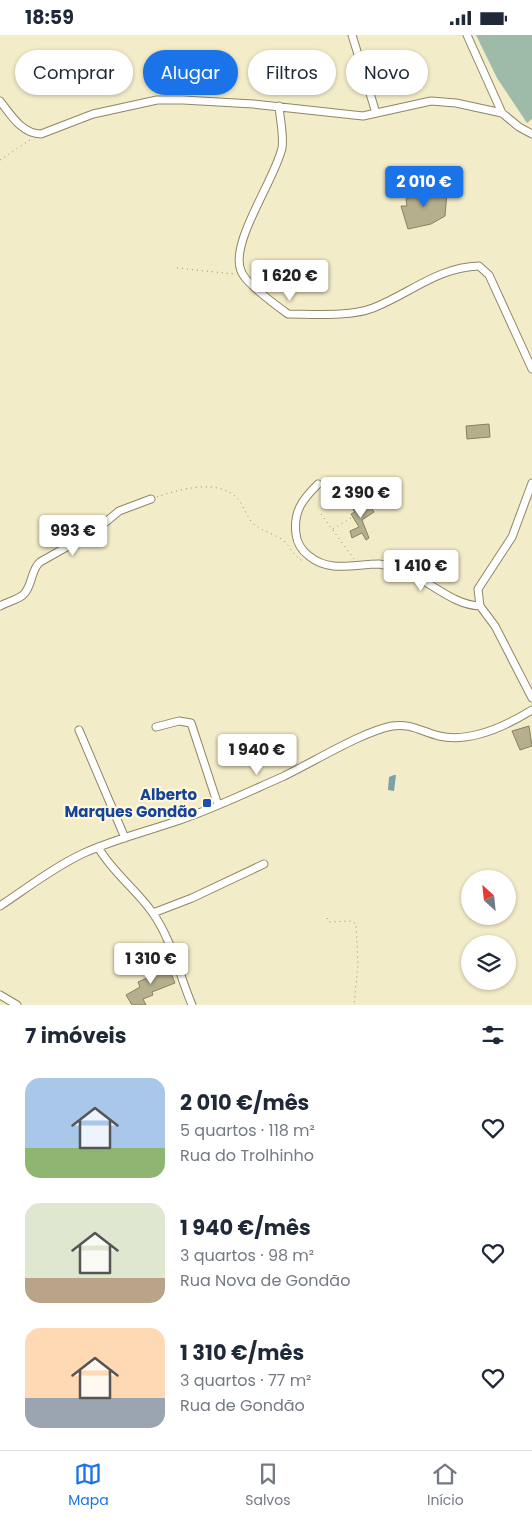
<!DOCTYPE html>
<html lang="pt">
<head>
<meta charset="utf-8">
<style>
  body { margin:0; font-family:Poppins,sans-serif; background:#f2f2f3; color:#1f2937; height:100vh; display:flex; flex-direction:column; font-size:19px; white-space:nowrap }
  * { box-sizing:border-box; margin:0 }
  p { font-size:16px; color:#747a83 }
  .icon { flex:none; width:28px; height:28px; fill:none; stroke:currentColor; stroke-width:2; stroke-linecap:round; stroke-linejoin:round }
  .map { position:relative; height:970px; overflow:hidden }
  .details { display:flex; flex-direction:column; background:#fff; flex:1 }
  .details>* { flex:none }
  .guide { position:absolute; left:15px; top:15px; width:502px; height:45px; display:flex; gap:10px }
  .needle { width:32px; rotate:333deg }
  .tools { position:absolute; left:461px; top:835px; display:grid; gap:10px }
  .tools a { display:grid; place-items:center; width:55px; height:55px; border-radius:50%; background:#fff; box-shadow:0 1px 4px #0004; font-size:25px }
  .price { position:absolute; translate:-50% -42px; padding:0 11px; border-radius:5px; background:#fff; color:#222; font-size:16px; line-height:32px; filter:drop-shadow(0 1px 2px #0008) }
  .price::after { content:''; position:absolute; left:50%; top:30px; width:15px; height:11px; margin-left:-8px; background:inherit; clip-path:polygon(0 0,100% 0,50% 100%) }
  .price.active { background:#1a73e8; color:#fff }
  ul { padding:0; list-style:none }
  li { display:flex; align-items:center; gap:15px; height:125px; padding:0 25px }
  li span { display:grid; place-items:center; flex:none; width:140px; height:100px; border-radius:15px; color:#555 }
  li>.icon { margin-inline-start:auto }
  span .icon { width:60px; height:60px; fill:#fffc; stroke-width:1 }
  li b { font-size:21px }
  h2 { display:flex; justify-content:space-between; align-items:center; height:60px; padding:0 25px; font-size:21px }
  .chip { padding:0 18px; border-radius:22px; background:#fff; box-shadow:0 1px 4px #0004; font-size:18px; line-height:45px }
  .chip.active { background:#1a73e8; color:#fff }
  .status { display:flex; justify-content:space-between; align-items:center; height:35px; padding:0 25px; background:#fff; direction:ltr }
  .status svg { height:14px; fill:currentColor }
  .tab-bar { display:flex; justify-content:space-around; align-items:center; height:70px; border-top:1px solid #e0e1e3; background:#fff; font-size:14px; color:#747a83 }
  .tab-bar a { display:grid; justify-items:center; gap:2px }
  .tab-bar .active { color:#1a73e8 }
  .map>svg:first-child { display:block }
</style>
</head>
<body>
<div class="status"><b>18:59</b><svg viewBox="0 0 49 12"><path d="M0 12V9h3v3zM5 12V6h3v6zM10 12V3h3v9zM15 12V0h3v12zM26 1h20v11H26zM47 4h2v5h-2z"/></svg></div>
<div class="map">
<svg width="532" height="970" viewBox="0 0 532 970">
  <rect width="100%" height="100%" fill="#f3ecc8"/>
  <path fill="#9ebaa8" d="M476 0H532V84L527 88 497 43Z"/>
  <path fill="#7da0a9" d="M394 740H396L394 756 388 755 389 742Z"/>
  <path fill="#b5af8d" stroke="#888261" d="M427 153 428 159 447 157 445 181 431 189 408 194 401 171H407L406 164 415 161 414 154Z
    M489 389 490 402 467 404 466 391Z
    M367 466 374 477 362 485 369 503 366 505 362 498 352 503 350 496 359 492 351 479 355 477 353 475Z
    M529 691 532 711 520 715 512 696Z
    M168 931 175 948 152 957 153 960 143 964 146 970H132L126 960 140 952 138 947 147 943 144 935 149 933 150 936Z"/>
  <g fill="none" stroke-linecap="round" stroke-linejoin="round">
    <g stroke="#8d8766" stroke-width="9">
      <path id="street" d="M352 0 376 78
        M467 0 502 78
        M0 66C11 80 22 99 41 99L93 79 157 65H183L253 69 363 81 431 66 456 68 502 78 519 92 532 99
        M279 71C280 84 284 101 282 113 275 145 227 211 242 238 247 249 277 271 288 279 312 279 350 282 373 273 409 259 438 232 479 231L489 240 532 334
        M532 448 512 502 478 554 480 571 495 591 532 663
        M318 449C303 464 293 476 296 499 297 508 301 515 309 521 330 538 354 529 379 529 387 530 397 534 405 537 431 546 452 570 480 571
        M0 571C7 567 17 565 23 560 33 551 30 536 40 527L95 496 119 476 151 464
        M156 692 179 686 191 688 218 770
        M79 695 125 803
        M98 812C112 837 136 854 152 877 172 905 179 939 192 970
        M0 871C27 853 54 832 84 818 115 804 148 796 180 785 215 773 248 757 282 742 312 728 361 697 392 691 411 688 422 697 439 701 470 708 506 691 532 675
        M153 878 192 863 264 829
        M0 960 17 970"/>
    </g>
    <path stroke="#928d74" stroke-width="1" stroke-dasharray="1 4" stroke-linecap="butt" d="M0 125 30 105
      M177 233 234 239
      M157 462C179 454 220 443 238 464 244 471 247 484 255 490 263 497 276 499 285 507 292 514 294 522 303 526
      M321 479 354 524
      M333 494 351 483
      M327 883 329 887 352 886 356 889 358 929 354 970"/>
    <use href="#street" stroke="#fff" stroke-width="7"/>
  </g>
  <rect fill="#1a4fb4" stroke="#fff9dc" stroke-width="2" x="202" y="763" width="10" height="10" rx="2.5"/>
  <g text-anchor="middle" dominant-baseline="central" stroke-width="4.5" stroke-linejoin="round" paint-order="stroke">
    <g font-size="15" font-weight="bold" fill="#164399" stroke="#fff9dc" text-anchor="end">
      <text x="197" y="759">Alberto<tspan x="197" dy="17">Marques Gondão</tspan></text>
    </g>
  </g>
</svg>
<div class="tools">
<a><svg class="needle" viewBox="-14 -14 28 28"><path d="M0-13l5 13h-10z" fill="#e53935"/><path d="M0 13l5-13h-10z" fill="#747a83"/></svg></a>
<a><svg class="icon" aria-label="layers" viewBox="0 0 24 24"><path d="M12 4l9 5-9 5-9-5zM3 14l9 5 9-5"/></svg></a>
</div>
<b class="price active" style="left:424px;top:173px">2 010 €</b>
<b class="price" style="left:290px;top:267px">1 620 €</b>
<b class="price" style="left:361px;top:484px">2 390 €</b>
<b class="price" style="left:73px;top:522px">993 €</b>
<b class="price" style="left:421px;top:557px">1 410 €</b>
<b class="price" style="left:257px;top:741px">1 940 €</b>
<b class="price" style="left:151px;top:950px">1 310 €</b>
<div class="guide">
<a class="chip">Comprar</a>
<a class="chip active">Alugar</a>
<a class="chip">Filtros</a>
<a class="chip">Novo</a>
</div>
</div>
<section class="details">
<h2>7 imóveis<svg class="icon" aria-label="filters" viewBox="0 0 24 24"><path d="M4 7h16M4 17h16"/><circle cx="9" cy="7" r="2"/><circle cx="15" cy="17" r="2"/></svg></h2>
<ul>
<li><span style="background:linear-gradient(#a9c7e8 70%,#8fb573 0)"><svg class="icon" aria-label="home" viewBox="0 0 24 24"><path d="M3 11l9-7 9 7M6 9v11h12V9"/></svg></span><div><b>2 010 €/mês</b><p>5 quartos · 118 m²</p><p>Rua do Trolhinho</p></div><svg class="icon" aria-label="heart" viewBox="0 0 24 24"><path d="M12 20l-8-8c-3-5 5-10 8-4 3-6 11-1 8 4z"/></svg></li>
<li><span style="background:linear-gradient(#dfe7d0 75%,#b9a48a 0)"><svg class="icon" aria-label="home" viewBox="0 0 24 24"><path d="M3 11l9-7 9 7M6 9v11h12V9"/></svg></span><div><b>1 940 €/mês</b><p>3 quartos · 98 m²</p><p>Rua Nova de Gondão</p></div><svg class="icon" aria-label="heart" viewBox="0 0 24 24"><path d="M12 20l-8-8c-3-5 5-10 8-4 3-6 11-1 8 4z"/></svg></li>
<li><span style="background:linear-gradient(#ffd9b3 70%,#9aa5b1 0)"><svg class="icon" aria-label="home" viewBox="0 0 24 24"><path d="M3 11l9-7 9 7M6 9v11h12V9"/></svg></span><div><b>1 310 €/mês</b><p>3 quartos · 77 m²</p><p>Rua de Gondão</p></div><svg class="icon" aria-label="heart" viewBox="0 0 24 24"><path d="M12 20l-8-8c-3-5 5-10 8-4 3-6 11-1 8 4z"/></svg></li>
</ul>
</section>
<nav class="tab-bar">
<a class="active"><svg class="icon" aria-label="map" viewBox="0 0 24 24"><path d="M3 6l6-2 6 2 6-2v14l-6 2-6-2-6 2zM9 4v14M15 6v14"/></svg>Mapa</a>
<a><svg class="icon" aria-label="saved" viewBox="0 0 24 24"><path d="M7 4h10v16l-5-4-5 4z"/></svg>Salvos</a>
<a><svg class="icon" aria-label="home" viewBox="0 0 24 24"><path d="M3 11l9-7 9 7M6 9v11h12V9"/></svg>Início</a>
</nav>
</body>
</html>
